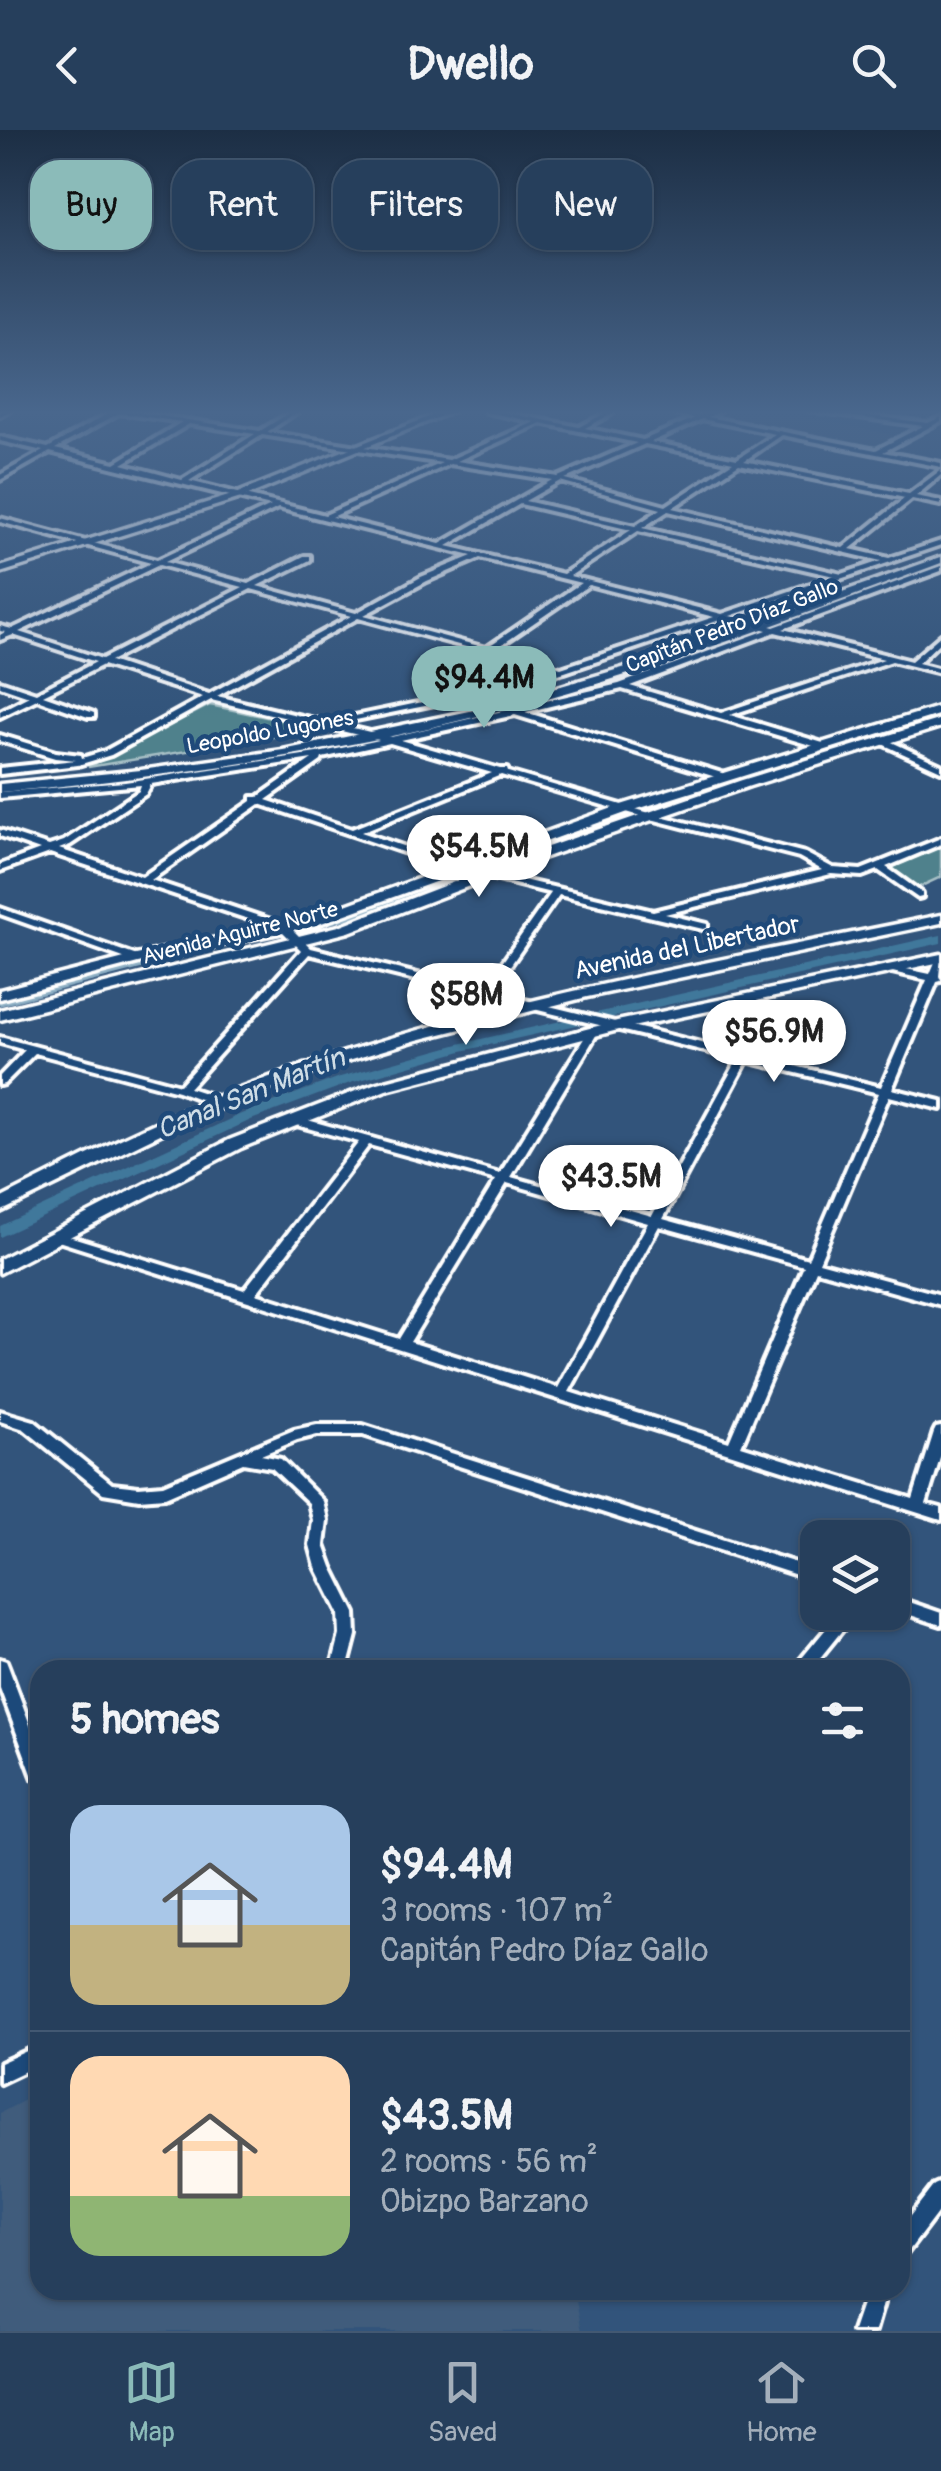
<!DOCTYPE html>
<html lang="en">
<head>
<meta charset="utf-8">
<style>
  body { margin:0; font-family:Pangolin,sans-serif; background:#324a65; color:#f1f3f6; height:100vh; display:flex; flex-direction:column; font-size:38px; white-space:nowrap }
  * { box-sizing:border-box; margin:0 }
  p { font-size:32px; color:#a4afbb }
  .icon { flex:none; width:55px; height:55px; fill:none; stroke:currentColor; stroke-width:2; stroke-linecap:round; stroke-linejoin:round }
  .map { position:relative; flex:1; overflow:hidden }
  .panel { position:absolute; left:30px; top:1530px; width:880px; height:640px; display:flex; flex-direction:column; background:#263f5c; border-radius:30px; box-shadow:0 2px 8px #0004,0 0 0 2px #425872 }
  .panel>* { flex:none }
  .guide { position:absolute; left:30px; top:30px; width:882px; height:90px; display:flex; gap:20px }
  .tools { position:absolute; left:800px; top:1390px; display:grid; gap:20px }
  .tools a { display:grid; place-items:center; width:110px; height:110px; border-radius:20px; background:#263f5c; box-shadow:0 2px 8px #0004,0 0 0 2px #425872; font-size:50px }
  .price { position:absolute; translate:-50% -85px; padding:0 22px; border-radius:35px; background:#fff; color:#222; font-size:32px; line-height:65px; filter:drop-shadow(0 2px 5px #0008) }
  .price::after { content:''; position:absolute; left:50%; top:60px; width:30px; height:22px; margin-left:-15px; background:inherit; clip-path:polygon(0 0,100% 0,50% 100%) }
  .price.active { background:#8bbbb9; color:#111 }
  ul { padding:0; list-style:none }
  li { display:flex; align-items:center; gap:30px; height:250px; padding:0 40px }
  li+li { border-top:2px solid #425872 }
  li span { display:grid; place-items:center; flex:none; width:280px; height:200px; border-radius:30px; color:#555 }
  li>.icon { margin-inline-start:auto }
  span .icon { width:120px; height:120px; fill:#fffc; stroke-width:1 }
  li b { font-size:42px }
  h2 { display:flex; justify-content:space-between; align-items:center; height:120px; padding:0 40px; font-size:42px }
  .tag { padding:0 35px; border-radius:30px; background:#263f5c; box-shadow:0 2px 8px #0004,0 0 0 2px #425872; font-size:35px; line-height:90px }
  .tag.active { background:#8bbbb9; color:#111 }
  header { display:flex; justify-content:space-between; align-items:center; height:130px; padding:0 40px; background:#263f5c; font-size:45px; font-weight:800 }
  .dock { display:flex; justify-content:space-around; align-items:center; height:140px; border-top:2px solid #425872; background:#263f5c; font-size:28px; color:#a4afbb }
  .dock a { display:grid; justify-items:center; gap:5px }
  .dock .active { color:#8bbbb9 }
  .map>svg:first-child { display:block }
</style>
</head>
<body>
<header><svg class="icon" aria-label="back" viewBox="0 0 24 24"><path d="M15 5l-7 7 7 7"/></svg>Dwello<svg class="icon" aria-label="search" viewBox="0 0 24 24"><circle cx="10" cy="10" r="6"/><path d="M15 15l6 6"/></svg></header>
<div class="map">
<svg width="941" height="2201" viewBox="0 0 941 2201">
  <rect width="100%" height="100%" fill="#32547b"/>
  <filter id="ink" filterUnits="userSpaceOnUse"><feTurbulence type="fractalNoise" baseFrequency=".01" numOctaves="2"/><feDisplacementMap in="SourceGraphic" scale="20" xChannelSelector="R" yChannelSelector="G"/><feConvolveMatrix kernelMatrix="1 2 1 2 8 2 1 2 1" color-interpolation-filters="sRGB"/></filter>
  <g filter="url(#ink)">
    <path fill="#3f5c7c" d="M729 280H801L793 284 902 307 871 320 713 286Z
      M40 1962V2160H574L582 2201H0V1983Z"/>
    <path fill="#50818c" stroke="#a8c0c6" stroke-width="2.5" d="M210 575 322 599 88 637Z
      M941 716V747L915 759 888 739Z"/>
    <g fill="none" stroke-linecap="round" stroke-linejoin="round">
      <path stroke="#8caec3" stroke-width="4" d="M356 785 653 677 941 586"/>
      <path stroke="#8caec3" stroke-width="5" d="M304 799 363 782
        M245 810 284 803
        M0 873 234 812"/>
      <path fill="#40789b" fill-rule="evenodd" d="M941 805V813L462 921 350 953 251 990 0 1107V1096L241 984 340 947 459 914Z"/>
      <g stroke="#fff" stroke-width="8">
        <path id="street" d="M4 280H11L0 286V282Z
          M111 280H123L260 301 294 280H300L267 302 449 330 535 292 487 282 484 280H494L579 297 611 280 613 283 585 298 643 310 695 288 662 281 661 280 700 285 714 280H721L708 287 876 320 923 296 808 280H822L928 293 941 287V291L883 322 941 333V337L782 305 744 331 909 364 941 340V345L916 366 941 371V375L912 369 850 419 889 428 941 411V415L730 486 774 497 941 436V441L783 499 911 531 941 505V511L918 533 941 539V543L892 531 730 585 823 613V617H817L622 559 525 582 725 644V648H719L515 585 401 610 500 639H507L508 642 653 684 805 723 833 738 861 740 941 708V714L886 737 922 763V767L918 768 878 740 862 746 831 744 665 784 707 794V798L703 799 559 765 492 862 881 957 927 850 888 841 887 839 892 836 930 844 936 830 941 827 939 846 941 851 937 852 892 959 941 971V979L889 966 819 1132 941 1165V1175L816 1140 741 1316 913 1369 934 1302 936 1298 941 1297V1325L926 1374 941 1378V1390L55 1110 53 1107 59 1103 244 1160 359 1012 289 993 287 990 289 987H297L500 1044 588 902 593 899 598 902 511 1047 652 1086 738 929 309 824 189 958 223 969 225 972 223 975H215L178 961 35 923 4 954 0 955V946L25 920 0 913V907L180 955 301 820 281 800 50 723 0 741V735L40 720 0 706V700L49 716 64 711 139 661 141 655 0 668V662L125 652 323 622 379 610 211 570 111 625 78 635 0 644V638L76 630 55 628 0 611V605L56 622 81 625 82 628 105 621 203 567 103 535 43 565 94 583V587H88L37 569 0 587V581L29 566 0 556V551L36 563 96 532 13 505 0 510V505L5 502 0 501V496L12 499 151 433 0 392V388L157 430 271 376 50 322 0 350V345L43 321 0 311V307L48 318 112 281ZM119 283 182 292 115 333 55 319ZM702 289 775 304 737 329 651 312ZM541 293 637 313 558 347 457 331ZM189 294 255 304 182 350 122 334ZM262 305 442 333 325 385 189 351ZM645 314 733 332 666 376 565 349ZM450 334 552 350 440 414 332 387ZM739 334 905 368 843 418 672 378ZM560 351 661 379 635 396 525 371ZM520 374 631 400 563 444 447 416ZM278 378 472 426 421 447 356 483 257 456 310 430V426H304L249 454 165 432ZM668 381 881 431 842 444 642 398ZM638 401 834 446 722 484 570 446ZM480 428 581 453 486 518 364 485 427 451ZM159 435 243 457 102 529 19 502ZM589 455 714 487 561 538 494 520ZM251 459 351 486 209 564 110 531ZM358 488 552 540 495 557 326 592 217 566ZM723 489 767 500 619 554 391 607 336 594 499 561 565 542ZM775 502 884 529 721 583 630 556ZM390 613 492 643 352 699 266 670 321 631 322 628ZM312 629 258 667H252V671L142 747 59 719 70 715 146 664 151 654ZM501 645 647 688 799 727 822 740 653 781 485 741 482 742V746L551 763 483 860 311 818 289 796 151 750 260 674 456 740H462V736L361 702ZM747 931 879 963 808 1129 663 1089ZM369 1015 496 1050 399 1209 256 1164ZM507 1053 648 1093 558 1258 410 1212ZM659 1096 804 1136 729 1312 569 1262Z
          M881 607 941 635V641L878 612 877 610Z
          M0 778 140 827 141 829 140 831H132L0 784Z
          M0 1281 34 1291 112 1354 139 1357 163 1355 294 1300 317 1295H363L818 1440V1452L363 1305H317L297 1310 261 1325 281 1329 323 1371 327 1390 324 1415 332 1437 355 1483 356 1505 347 1540H331L340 1505 339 1483 316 1437 310 1415 313 1390 309 1373 272 1338 243 1333 165 1367 139 1369 103 1363 24 1299 0 1291Z
          M892 1466 941 1483V1495L892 1479Z
          M840 1482H857L810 1540H792Z
          M0 1529 6 1531 8 1536 40 1622V1651L34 1649 32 1644 0 1558Z
          M40 1915V1934L0 1953V1933Z
          M941 2052V2078L907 2123 900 2126V2099L934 2055Z
          M867 2160H887L875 2201H853Z"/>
      </g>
      <g stroke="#fff" stroke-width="7">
        <path id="secondary" d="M446 280H456L241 368 0 443V437L235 364Z
          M941 427V433C794 488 647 544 494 582 332 624 167 647 0 662V654L141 640 283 620 489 577 653 529Z
          M941 576V584L631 681 316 795 138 833 0 869V860L136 825 307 789 621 675Z
          M941 589V597L750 656 537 730 349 802 0 890V880L339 796 527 724 742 650Z
          M941 785V793L587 867 417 910 331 936 185 992 0 1082V1069C77 1030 154 990 234 960 462 874 704 834 941 785Z
          M941 824V832L618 900 386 960 241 1018 0 1143V1129L229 1010 374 954 617 891Z"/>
      </g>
      <use href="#street" fill="#1f4a7a" fill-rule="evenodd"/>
      <use href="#secondary" fill="#1f4a7a" fill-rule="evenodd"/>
    </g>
  </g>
  <linearGradient id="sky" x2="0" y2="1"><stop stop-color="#1c2e44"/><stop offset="0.48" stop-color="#49678d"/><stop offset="1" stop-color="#49678d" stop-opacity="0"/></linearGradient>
  <rect width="941" height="588" fill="url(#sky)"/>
  <g text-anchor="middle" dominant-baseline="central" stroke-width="9" stroke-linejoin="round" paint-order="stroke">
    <g font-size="22" fill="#fff" stroke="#1f4a7a">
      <text transform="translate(732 496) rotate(-21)">Capitán Pedro Díaz Gallo</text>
      <text transform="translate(270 602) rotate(-10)">Leopoldo Lugones</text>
      <text transform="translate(240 803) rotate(-14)">Avenida Aguirre Norte</text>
    </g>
    <g font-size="25" fill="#fff" stroke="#1f4a7a">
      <text transform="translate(687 818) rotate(-12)">Avenida del Libertador</text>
    </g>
    <g font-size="28" font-style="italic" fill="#cfdde6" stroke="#1f4a7a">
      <text transform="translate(251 964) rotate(-22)">Canal San Martín</text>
    </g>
  </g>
</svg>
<div class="tools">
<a><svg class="icon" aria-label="layers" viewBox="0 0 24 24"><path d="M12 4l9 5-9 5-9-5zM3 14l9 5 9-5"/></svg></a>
</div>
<b class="price active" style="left:484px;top:601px">$94.4M</b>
<b class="price" style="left:479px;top:770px">$54.5M</b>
<b class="price" style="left:466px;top:918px">$58M</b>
<b class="price" style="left:774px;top:955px">$56.9M</b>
<b class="price" style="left:611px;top:1100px">$43.5M</b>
<div class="guide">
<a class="tag active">Buy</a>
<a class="tag">Rent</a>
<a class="tag">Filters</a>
<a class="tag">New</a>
</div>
<section class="panel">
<h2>5 homes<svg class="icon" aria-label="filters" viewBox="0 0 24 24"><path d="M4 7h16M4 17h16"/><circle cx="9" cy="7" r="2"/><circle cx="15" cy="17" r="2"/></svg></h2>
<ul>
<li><span style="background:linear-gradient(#a9c7e8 60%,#c2b280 0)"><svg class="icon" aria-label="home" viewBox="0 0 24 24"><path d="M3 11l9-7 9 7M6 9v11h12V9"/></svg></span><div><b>$94.4M</b><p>3 rooms · 107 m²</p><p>Capitán Pedro Díaz Gallo</p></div></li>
<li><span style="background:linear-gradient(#ffd9b3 70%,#8fb573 0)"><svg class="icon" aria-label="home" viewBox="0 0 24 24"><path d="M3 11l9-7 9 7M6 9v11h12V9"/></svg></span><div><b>$43.5M</b><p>2 rooms · 56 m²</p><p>Obizpo Barzano</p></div></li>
</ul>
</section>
</div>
<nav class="dock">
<a class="active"><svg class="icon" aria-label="map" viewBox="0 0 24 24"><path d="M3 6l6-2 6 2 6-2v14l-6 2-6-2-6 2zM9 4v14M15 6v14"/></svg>Map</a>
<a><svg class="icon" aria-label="saved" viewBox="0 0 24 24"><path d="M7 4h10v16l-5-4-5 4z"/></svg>Saved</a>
<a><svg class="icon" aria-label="home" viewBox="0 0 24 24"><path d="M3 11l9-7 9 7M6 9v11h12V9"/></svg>Home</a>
</nav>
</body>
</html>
